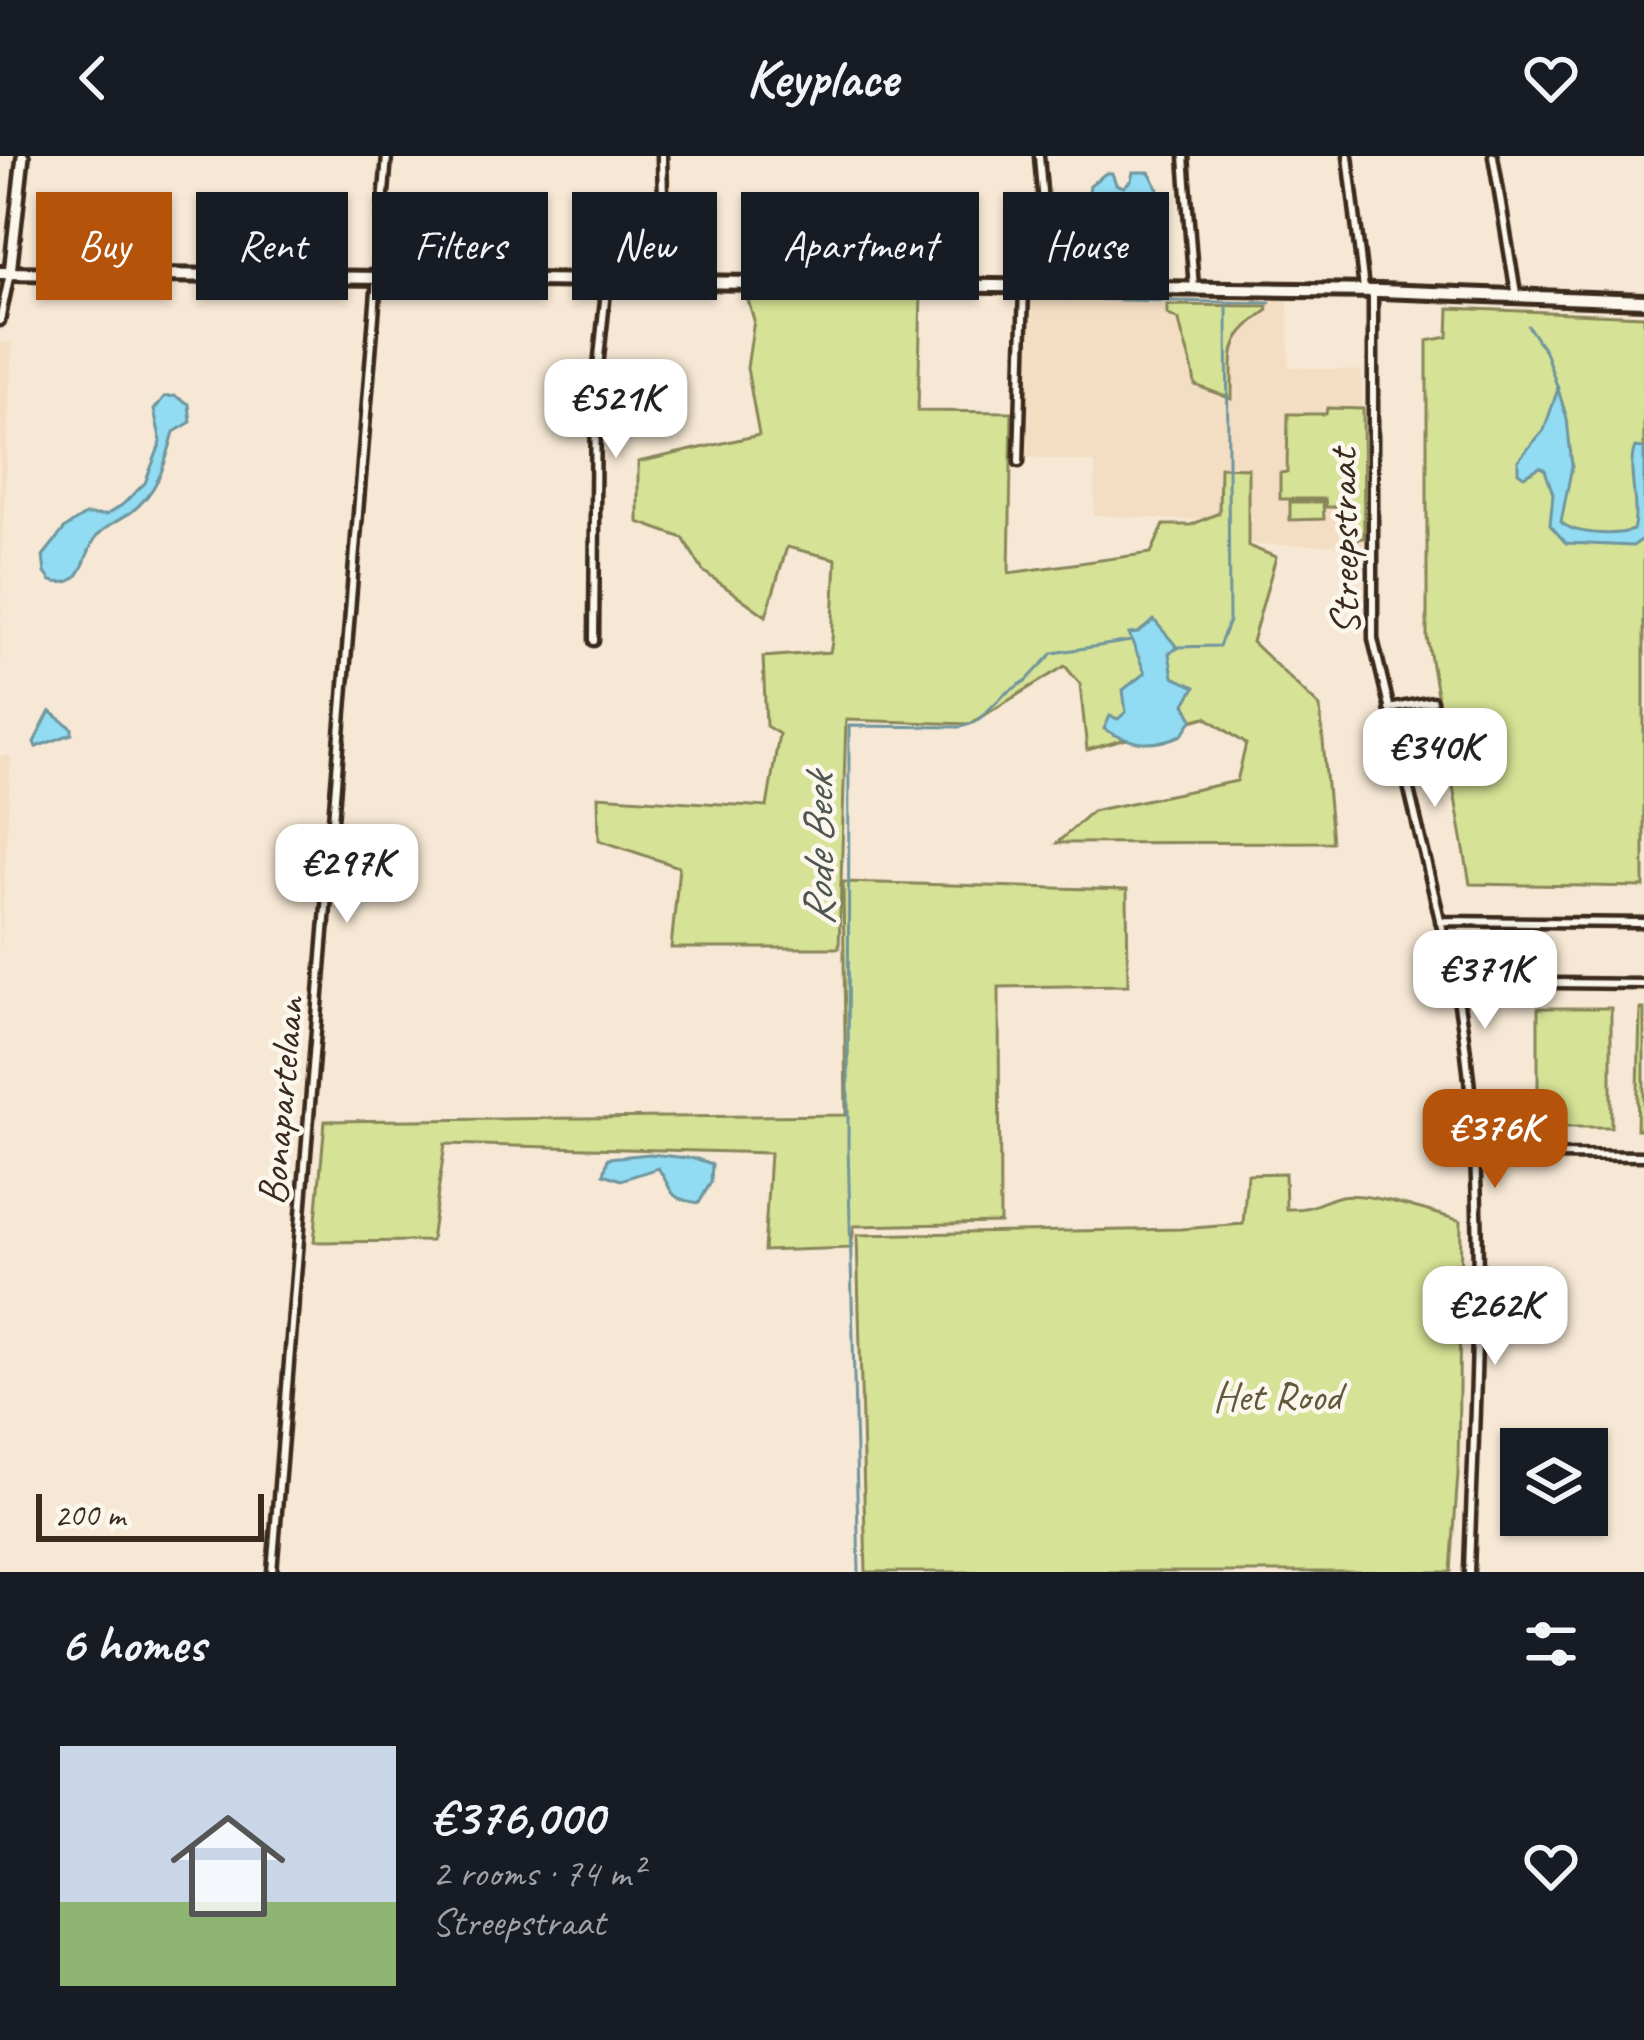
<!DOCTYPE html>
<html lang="en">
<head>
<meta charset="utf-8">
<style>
  body { margin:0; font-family:Caveat,sans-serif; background:#242831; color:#f1f3f6; height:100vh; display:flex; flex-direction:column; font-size:45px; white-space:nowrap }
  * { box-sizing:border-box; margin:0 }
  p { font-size:39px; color:#9ea1a6 }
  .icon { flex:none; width:66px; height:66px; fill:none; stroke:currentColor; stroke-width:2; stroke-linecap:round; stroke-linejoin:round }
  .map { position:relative; height:1416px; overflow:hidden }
  .details { display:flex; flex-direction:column; background:#171b24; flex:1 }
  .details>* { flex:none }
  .guide { position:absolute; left:36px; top:36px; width:1572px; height:108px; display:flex; gap:24px }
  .controls { position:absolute; left:1500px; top:1272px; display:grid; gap:24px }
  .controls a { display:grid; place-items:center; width:108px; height:108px; border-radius:0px; background:#171b24; box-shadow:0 3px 9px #0004; font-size:60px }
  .scale { position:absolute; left:36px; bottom:30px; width:228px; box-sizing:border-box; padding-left:12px; border:6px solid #3b2a1e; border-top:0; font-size:33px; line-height:42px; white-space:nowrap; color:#3b2a1e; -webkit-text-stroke:9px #fbf7ec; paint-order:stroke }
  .price { position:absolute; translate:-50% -102px; padding:0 27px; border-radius:24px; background:#fff; color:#222; font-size:39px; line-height:78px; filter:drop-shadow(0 3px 6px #0008) }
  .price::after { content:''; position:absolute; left:50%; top:72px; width:36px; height:27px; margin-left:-18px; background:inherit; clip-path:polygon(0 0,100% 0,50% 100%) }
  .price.selected { background:#b45309; color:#fff }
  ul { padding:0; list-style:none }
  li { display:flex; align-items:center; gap:36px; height:300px; padding:0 60px }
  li+li { border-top:3px solid #363941 }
  li span { display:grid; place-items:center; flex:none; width:336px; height:240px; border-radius:0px; color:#555 }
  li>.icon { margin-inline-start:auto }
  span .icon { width:144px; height:144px; fill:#fffc; stroke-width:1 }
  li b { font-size:51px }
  h2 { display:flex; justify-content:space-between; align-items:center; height:144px; padding:0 60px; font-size:51px }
  .tag { padding:0 42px; border-radius:0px; background:#171b24; box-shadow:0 3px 9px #0004; font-size:42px; line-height:108px }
  .tag.selected { background:#b45309; color:#fff }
  header { display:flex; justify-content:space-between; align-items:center; height:156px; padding:0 60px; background:#171b24; font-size:54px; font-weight:700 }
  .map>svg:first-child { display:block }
</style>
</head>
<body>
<header><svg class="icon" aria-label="back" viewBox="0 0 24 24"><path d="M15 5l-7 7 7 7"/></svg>Keyplace<svg class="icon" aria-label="heart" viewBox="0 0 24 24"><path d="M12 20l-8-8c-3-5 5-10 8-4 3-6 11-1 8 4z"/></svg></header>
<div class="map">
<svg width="1644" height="1416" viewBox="0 0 1644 1416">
  <rect width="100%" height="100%" fill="#f6e8d4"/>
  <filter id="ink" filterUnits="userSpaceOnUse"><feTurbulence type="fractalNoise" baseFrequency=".00833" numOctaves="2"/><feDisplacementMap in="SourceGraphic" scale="24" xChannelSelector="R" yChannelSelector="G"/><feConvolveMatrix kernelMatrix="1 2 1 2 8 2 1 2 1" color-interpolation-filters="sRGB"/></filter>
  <g filter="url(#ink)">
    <path fill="#f3ddc3" d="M1024 139 1288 143 1289 211 1362 215 1364 389H1257L1195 364 1094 359 1095 307 1023 300Z
      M0 186 12 188 2 387 0 556Z
      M0 600H11L0 801Z"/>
    <path fill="#d6e295" stroke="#88865a" stroke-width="3" d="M745 134 921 137 918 255 1012 256 1009 417 1151 397 1164 369H1191L1219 357 1220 311 1248 312V390L1276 401 1252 486 1320 551 1332 686 1057 687 1092 655 1237 625 1246 588 1206 561 1087 594 1080 528 1065 510 970 568 846 564 839 792H671L679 711 599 684 598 640 767 651 779 578 766 570 763 501 830 496 832 486 836 403 787 391 766 460 703 415 683 382 638 366V306L759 279 747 212 754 164Z
      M1167 149 1267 150 1268 154C1225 184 1233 194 1232 243L1195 229C1193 205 1183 188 1179 164L1167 158Z
      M1449 152 1644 160V731L1470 728 1427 481V185L1448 181Z
      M1327 252 1363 253 1364 382 1344 384 1343 351H1326L1325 343H1280V317L1287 316 1288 258H1326Z
      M1290 346H1323L1324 363 1290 364Z
      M843 726 1127 734 1128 829 999 831 1000 1067 854 1070 851 1092 764 1095 770 997 445 988 431 1085 314 1086 325 965 846 959Z
      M1538 852H1611V971H1538Z
      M1640 853H1644V973H1637Z
      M1285 1017 1286 1053C1315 1054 1317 1046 1341 1040 1366 1035 1435 1057 1461 1065L1458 1318 1451 1416H866L857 1079 1181 1073 1243 1068 1247 1018Z"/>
    <path fill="#91dcf2" stroke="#6f959d" stroke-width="3" d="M1133 16H1149C1155 24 1155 32 1163 39L1160 49 1141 57 1126 51 1116 54 1109 62 1092 55 1088 42 1090 29 1106 17H1112L1116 28 1124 31 1131 24Z
      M1558 233 1567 263 1572 310 1561 366C1574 379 1616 380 1633 374 1640 348 1626 312 1635 291L1644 292V382L1633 390 1566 387 1550 369 1553 338 1545 314 1540 311 1524 320 1518 316V304L1544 274Z
      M175 240 189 248 191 266 174 276C165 308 159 335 130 357 119 364 107 369 98 379 82 396 87 435 51 425L45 417 43 400 65 372 85 359H106L122 349 145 327 161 286 154 254 164 241Z
      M1154 464 1178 492 1169 497 1173 521 1195 531 1185 548 1193 563 1182 579C1152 592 1132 589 1104 573L1110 560 1118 563 1126 556 1123 534 1145 517 1129 478 1138 477Z
      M50 555 72 572V578L36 591 34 586Z
      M650 998 697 1003 712 1008 711 1026 699 1047C665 1042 675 1036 658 1012L621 1024 604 1018 608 1002Z"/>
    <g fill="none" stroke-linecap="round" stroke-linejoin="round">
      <path stroke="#6f959d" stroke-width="3" d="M1029 142 1270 147
        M1528 170 1545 195 1558 233
        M1176 491 1219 490 1229 465 1227 147
        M859 1416 848 989 849 570 961 571 976 566 1005 538 1027 524 1053 497 1131 485"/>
      <g stroke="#3b2a1e" stroke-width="15">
        <path id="street" d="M662 0 665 126
          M1039 0 1050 130
          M1184 0 1194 132
          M1348 0 1364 133
          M1493 0 1516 137
          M1373 135V483L1455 826C1491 1015 1475 1224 1469 1416
          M0 165 10 117
          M1019 306 1024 130
          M594 485 596 230 607 125
          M1389 553 1432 545
          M1440 765 1644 767
          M1456 826 1644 828
          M1473 998 1644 1000
          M272 1416 387 0"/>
      </g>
      <g stroke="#3b2a1e" stroke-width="18">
        <path id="secondary" d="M10 117 23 0"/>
      </g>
      <g stroke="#3b2a1e" stroke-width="20">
        <path id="primary" d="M0 117 1380 135 1644 145"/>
      </g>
      <use href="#street" stroke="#fbf7ec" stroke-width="6"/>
      <use href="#secondary" stroke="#fbf7ec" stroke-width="9"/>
      <use href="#primary" stroke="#fbf7ec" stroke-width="10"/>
    </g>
  </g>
  <g text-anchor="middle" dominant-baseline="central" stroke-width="9" stroke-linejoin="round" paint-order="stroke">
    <g font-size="42" fill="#3b2a1e" stroke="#fbf7ec">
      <text transform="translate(1344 386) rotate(-91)">Streepstraat</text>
      <text transform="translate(281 945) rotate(-85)">Bonapartelaan</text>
    </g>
    <g font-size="42" fill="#62583c" stroke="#fbf7ec">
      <text x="1277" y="1240">Het Rood</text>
    </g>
    <g font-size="45" font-style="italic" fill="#505653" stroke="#fbf7ec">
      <text transform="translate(818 694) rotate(-90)">Rode Beek</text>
    </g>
  </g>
</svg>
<div class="controls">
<a><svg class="icon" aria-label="layers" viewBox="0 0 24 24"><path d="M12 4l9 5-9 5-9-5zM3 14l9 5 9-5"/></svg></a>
</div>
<div class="scale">200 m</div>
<b class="price" style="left:616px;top:305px">€521K</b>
<b class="price" style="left:1435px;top:654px">€340K</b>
<b class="price" style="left:347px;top:770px">€297K</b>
<b class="price" style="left:1485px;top:876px">€371K</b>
<b class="price selected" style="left:1495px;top:1035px">€376K</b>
<b class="price" style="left:1495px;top:1212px">€262K</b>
<div class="guide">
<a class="tag selected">Buy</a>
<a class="tag">Rent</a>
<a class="tag">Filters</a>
<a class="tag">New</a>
<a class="tag">Apartment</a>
<a class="tag">House</a>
</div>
</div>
<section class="details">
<h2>6 homes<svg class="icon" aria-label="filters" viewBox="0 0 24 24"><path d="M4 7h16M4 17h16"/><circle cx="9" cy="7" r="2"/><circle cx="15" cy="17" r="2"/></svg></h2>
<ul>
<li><span style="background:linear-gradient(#c9d6e8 65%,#8fb573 0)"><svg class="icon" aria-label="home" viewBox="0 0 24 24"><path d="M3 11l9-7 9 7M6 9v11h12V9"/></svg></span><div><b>€376,000</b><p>2 rooms · 74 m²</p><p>Streepstraat</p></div><svg class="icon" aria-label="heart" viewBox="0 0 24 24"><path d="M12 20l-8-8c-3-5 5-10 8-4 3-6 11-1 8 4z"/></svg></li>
</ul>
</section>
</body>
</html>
